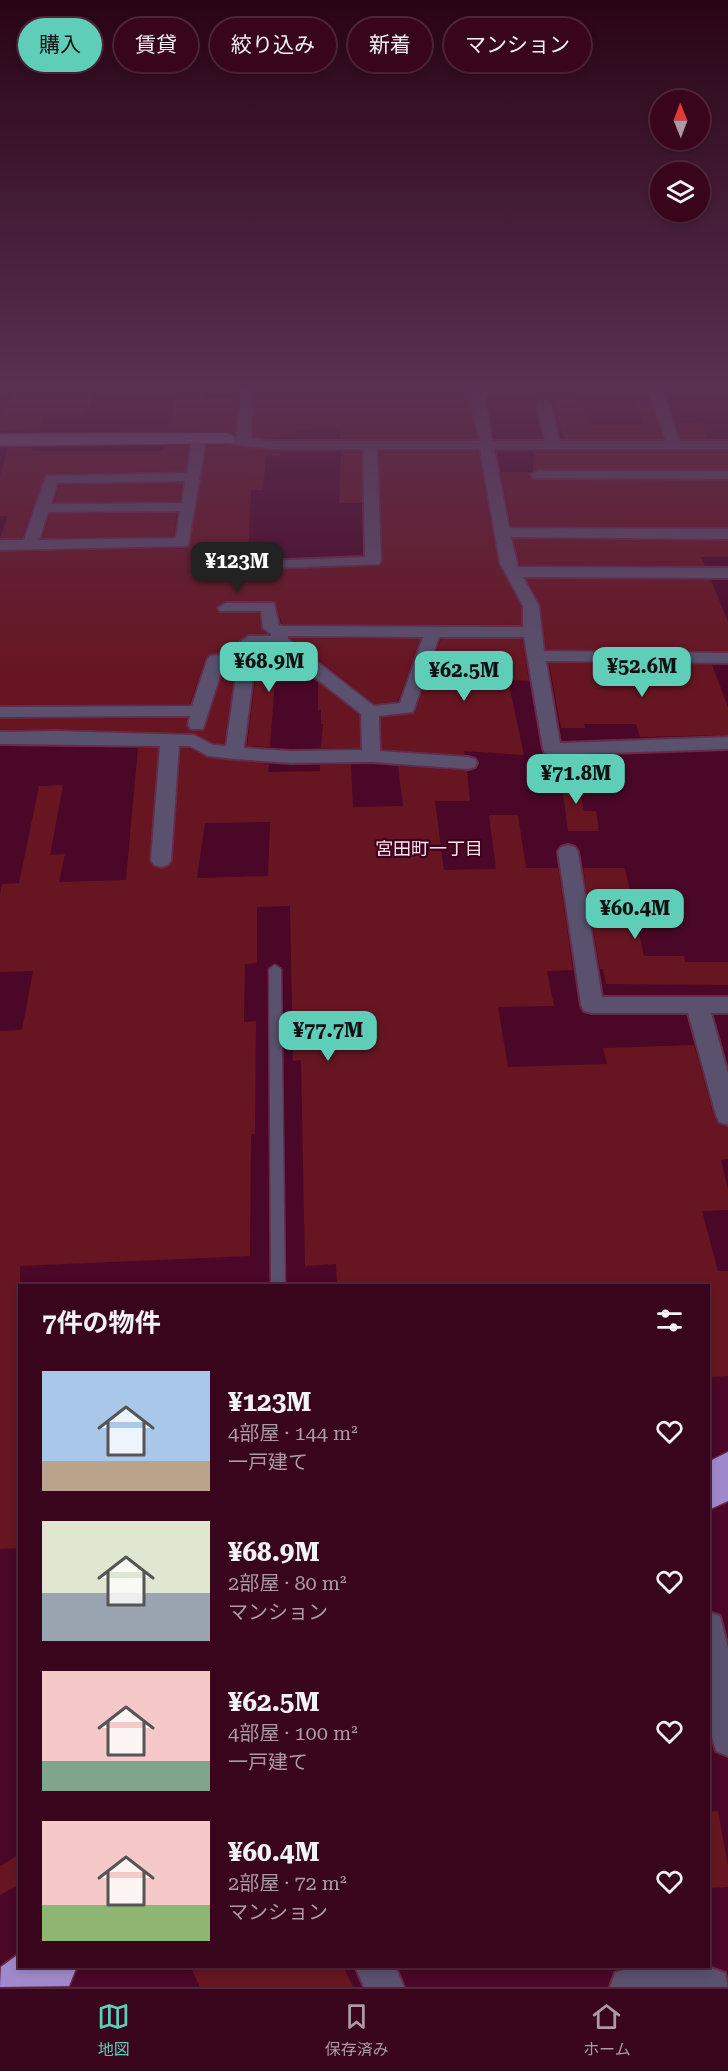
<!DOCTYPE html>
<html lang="ja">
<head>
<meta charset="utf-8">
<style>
  body { margin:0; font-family:"Roboto Serif","Noto Sans JP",serif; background:#43132a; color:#f1f3f6; height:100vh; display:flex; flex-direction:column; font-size:22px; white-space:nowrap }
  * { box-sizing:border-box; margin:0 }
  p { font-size:20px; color:#ab99a4 }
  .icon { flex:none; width:33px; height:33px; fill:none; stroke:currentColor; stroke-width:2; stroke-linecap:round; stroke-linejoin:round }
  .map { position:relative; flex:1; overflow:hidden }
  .drawer { position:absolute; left:18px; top:1284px; width:692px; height:684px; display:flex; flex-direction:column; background:#38051d; border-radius:0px; box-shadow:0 3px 9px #0003,0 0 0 2px #52263b }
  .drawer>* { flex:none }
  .top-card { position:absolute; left:18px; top:18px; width:693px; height:54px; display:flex; gap:12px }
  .needle { width:39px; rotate:359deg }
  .tools { position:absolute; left:650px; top:90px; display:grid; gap:12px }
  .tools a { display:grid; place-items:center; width:60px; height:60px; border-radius:50%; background:#38051d; box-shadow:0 3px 9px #0003,0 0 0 2px #52263b; font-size:30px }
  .price { position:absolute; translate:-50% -51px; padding:0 14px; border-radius:12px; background:#5eceb8; color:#111; font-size:20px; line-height:39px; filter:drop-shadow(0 2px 3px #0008) }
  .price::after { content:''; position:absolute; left:50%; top:36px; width:18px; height:14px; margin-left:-9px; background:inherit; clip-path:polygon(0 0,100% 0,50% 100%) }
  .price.selected { background:#222; color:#fff }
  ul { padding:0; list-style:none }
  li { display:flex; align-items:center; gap:18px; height:150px; padding:0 24px }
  li span { display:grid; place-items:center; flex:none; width:168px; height:120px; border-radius:0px; color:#555 }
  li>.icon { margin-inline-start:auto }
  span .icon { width:72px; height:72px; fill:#fffc; stroke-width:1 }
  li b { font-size:26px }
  h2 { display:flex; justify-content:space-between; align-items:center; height:72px; padding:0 24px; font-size:26px }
  .chip { padding:0 21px; border-radius:27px; background:#38051d; box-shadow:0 3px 9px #0003,0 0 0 2px #52263b; font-size:21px; line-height:54px }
  .chip.selected { background:#5eceb8; color:#111 }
  .dock { display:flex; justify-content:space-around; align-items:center; height:84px; border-top:2px solid #52263b; background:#38051d; font-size:16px; color:#ab99a4 }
  .dock a { display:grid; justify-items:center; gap:3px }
  .dock .selected { color:#5eceb8 }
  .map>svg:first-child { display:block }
</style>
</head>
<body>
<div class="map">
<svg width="728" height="1987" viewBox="0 0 728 1987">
  <rect width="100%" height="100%" fill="#4a0727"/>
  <path fill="#671621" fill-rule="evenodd" d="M176 389H206L204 399H237L235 435 225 431H167L169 421H172Z
    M344 389H469L476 439H340V428L296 429V434H280V439L253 436 254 393Z
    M551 389H574L578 404H583L590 425H644L636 402H651L663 439H564Z
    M11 393H93L86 414 45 415 39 432 0 430V421Z
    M676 423H702L708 439H681Z
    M228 445 280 451V456H266L263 490H251L248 559 231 560 222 567 226 572 379 566 383 561 379 451H478L498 563 521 607V625L282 624 275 601H226L216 608 218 612 259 613 261 628 267 634H249L239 641 224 744 214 743 194 733 56 729 0 730V719L187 718 186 725 189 730 204 731 227 661 222 654H210L205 659 190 704 0 705V552L189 548 207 446Z
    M164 446H189L185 471 45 474 22 538H0L8 516H0V476L8 448H33L32 451H163Z
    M341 451H361L362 503H339Z
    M533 451H728V469H538L533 471Z
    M501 472H531L529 476 533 480 728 481V527L511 526Z
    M182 483 180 501 54 502 59 485Z
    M177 513 174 536 42 538 50 514Z
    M514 539 728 541V557H701L705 566 520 565Z
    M527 579 711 580 728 622V651L546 649 541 606Z
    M291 638 420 639 398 701 375 704Z
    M441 639H522L529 681 508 680 524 755 464 751 465 755 382 749 381 718 415 713Z
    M259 648H274L313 679 275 680 270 747 247 746Z
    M549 663 712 665 728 707V735L640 737 636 724H584L585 728H561Z
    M318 682 359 715 360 748H321L323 724H321V710H318Z
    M138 748H158L149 860 152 866 160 869 169 867 173 860 181 748H189L208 758 269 764 268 772 320 771V765L351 764 353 807 403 806 398 766 467 771 470 801H435L444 870 496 869 489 815H518L526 868H558L573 970 547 971 554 1006 498 1007 508 1067 607 1064 603 1048 694 1045 714 1116 718 1124 728 1127V1159L721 1160 728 1189V1210L702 1211 718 1271H728V1376L708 1377V1286H337L336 1264 305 1266 301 1060 293 1061 290 906 257 907V963L245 964 244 1022 256 1021 255 1134H251L250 1256 20 1266V1548L0 1549V1031L22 1030 33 971 0 972V895L2 884 19 883 39 786 63 785 50 855 65 854 59 882 126 880ZM270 822 268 876 197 878 205 823Z
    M574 767 584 811H596L599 831H568L560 769Z
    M583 868H625L644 956H684L685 962H728V985L606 984 603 969H600Z
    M718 1811 728 1866V1887L708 1888V1812Z
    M20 1854V1884L0 1895V1866Z
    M190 1966H343L353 1987H200Z"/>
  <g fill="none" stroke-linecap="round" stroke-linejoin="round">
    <g stroke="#672a47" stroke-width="3">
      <path id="lane" d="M275 965 281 969 285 1286H271L269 969Z"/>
    </g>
    <g stroke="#672a47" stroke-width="4">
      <path id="street" d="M240 389H252L251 438 271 441H479L471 396 475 389H487V394L484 398 492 441H545L537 404 544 400 551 404 559 441H666L649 389H662L679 441H728V449H494L509 528 728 529V539L511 537 518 567 728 568V578L523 577 539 606 544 651 728 653V663L546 661 560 743 728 737V749L552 755 545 753 543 749 524 637H439L413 712 379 716 380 751 468 757 475 759 477 763 475 767 468 769 371 762 291 763 234 759 208 756 190 746H179L171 860 168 865 161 867 154 865 151 860 160 746 0 744V732L56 731 194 735 213 745 226 746 241 641 249 636H271V634L263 628 261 611H220L218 608 226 603H274L279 625 281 626 523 627V606L500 563 480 449H377L381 561 379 564 226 570 224 567 232 562 365 557 363 449H271L220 442 218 439 220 436 237 437ZM288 636 423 637 400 703 374 706 288 639ZM257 646H275L361 714 362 750 291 751 244 748Z
        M199 435 206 439 188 546 0 550V540H24L46 476 187 473 192 439ZM185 481 182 503 51 504 57 483ZM180 511 176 538 39 540 48 512Z
        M538 471H728V479L533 478 531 475Z
        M216 655 222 656 225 660 203 729H191L188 725 190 716 0 717V707L192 706 207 660 210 656Z
        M568 845 575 847 578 852 602 997H728V1013H711L728 1073V1125L719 1122 716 1115 688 1013H592L584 1011 581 1005 558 852 561 847Z
        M708 1612 720 1616 728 1648V1756L716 1751 708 1723Z
        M355 1966H395L404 1987H364Z
        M679 1966 711 1968 725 1973 728 1987H610L615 1973 629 1968Z"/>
    </g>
    <g stroke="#672a47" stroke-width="3">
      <path id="secondary" d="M225 433 232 435 235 439 232 443 0 446V434Z"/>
    </g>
    <g stroke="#672a47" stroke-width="3">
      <path id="highway" d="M728 1452V1501L708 1510V1462Z
        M20 1953V1966H77L69 1986 0 1987 1 1967Z"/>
    </g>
    <use href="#lane" fill="#59516d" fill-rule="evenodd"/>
    <use href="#street" fill="#59516d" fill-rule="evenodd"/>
    <use href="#secondary" fill="#766893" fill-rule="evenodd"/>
    <use href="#highway" fill="#9f89cc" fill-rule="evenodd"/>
  </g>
  <linearGradient id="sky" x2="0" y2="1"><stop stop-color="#290415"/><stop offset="0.58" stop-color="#5a3152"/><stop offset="1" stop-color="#5a3152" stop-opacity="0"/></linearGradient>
  <rect width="728" height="668" fill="url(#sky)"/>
  <g text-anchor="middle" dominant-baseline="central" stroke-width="4.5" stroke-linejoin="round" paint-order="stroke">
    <g font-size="18" fill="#ffe4ec" stroke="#3e001d">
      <text x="429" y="848">宮田町一丁目</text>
    </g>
  </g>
</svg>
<div class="tools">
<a><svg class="needle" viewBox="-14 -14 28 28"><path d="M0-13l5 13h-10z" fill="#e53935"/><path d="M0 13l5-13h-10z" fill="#ab99a4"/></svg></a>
<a><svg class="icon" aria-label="layers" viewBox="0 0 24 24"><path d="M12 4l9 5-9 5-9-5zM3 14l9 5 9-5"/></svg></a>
</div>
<b class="price selected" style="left:237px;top:593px">¥123M</b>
<b class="price" style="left:269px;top:693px">¥68.9M</b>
<b class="price" style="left:642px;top:698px">¥52.6M</b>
<b class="price" style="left:464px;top:702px">¥62.5M</b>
<b class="price" style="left:576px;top:805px">¥71.8M</b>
<b class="price" style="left:635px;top:940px">¥60.4M</b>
<b class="price" style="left:328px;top:1062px">¥77.7M</b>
<div class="top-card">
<a class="chip selected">購入</a>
<a class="chip">賃貸</a>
<a class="chip">絞り込み</a>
<a class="chip">新着</a>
<a class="chip">マンション</a>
</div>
<section class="drawer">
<h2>7件の物件<svg class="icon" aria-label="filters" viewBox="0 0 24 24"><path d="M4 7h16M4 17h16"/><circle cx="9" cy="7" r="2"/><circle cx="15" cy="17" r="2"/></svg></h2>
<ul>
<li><span style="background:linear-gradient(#a9c7e8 75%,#b9a48a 0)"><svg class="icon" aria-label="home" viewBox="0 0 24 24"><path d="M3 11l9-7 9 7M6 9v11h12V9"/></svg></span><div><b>¥123M</b><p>4部屋 · 144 m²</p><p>一戸建て</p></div><svg class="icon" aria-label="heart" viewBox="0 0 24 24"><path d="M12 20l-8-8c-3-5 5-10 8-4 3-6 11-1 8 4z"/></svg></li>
<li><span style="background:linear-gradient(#dfe7d0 60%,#9aa5b1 0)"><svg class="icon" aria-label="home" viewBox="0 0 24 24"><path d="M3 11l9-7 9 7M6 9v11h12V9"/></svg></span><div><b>¥68.9M</b><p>2部屋 · 80 m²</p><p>マンション</p></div><svg class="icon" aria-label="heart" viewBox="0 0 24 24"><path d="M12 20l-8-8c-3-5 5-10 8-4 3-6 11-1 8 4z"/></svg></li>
<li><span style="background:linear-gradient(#f6c9c9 75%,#7fa58c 0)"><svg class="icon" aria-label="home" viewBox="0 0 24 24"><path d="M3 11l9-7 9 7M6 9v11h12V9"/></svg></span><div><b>¥62.5M</b><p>4部屋 · 100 m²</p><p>一戸建て</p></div><svg class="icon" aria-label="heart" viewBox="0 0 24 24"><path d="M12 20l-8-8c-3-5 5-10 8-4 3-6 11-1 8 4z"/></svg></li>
<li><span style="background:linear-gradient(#f6c9c9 70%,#8fb573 0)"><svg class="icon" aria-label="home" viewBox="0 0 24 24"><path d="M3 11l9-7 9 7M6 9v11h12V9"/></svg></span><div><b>¥60.4M</b><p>2部屋 · 72 m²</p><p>マンション</p></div><svg class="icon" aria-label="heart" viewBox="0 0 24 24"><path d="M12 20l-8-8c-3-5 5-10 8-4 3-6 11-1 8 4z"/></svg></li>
</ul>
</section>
</div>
<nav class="dock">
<a class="selected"><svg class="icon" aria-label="map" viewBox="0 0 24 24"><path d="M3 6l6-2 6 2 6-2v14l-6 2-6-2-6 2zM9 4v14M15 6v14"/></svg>地図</a>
<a><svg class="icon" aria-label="saved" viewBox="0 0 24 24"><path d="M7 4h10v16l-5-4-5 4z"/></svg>保存済み</a>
<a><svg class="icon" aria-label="home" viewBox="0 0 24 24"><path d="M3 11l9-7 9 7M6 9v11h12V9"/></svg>ホーム</a>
</nav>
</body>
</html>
